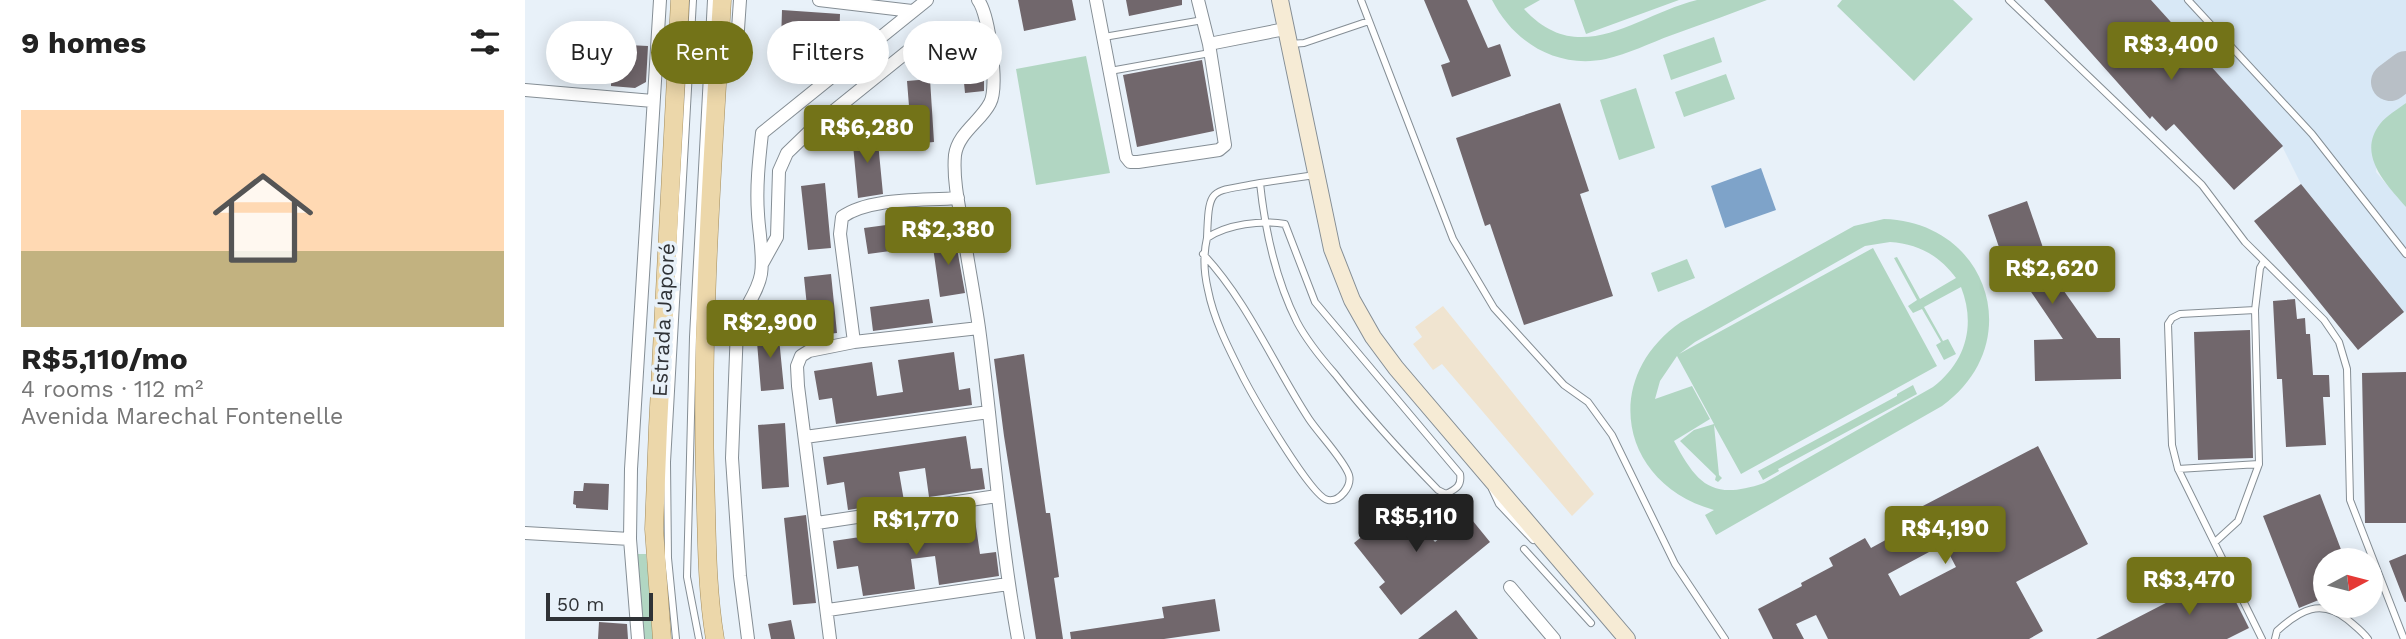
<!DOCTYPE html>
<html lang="en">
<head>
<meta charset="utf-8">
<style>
  body { margin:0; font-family:"Work Sans",sans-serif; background:#f2f2f2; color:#222; height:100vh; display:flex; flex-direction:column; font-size:26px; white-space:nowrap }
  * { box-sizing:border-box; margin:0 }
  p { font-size:23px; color:#767676 }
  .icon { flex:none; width:38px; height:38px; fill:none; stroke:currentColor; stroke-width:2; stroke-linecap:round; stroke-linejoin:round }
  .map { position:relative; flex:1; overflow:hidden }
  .drawer { display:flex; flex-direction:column; background:#fff; width:525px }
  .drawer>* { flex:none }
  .guide { position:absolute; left:21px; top:21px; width:665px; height:63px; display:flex; gap:14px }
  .needle { width:46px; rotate:83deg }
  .fabs { position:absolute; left:1788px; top:548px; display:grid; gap:14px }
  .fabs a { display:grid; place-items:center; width:70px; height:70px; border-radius:50%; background:#fff; box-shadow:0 4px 18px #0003; font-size:35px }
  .scale { position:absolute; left:21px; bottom:18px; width:107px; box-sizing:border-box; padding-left:7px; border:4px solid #2f3236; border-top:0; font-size:19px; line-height:24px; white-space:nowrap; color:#2f3236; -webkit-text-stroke:5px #e8f1f9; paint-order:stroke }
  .price { position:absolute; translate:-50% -60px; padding:0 16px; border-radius:7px; background:#737318; color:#fff; font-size:23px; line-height:46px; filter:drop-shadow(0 2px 4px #0008) }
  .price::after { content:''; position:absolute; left:50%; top:42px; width:21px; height:16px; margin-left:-10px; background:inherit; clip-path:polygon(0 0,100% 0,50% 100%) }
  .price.on { background:#222; color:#fff }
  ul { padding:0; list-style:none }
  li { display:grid; align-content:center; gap:14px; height:371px; padding:0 21px }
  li+li { border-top:2px solid #e0e0e0 }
  li span { display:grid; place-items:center; height:217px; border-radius:0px; color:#555 }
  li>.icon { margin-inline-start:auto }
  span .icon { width:126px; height:126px; fill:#fffc; stroke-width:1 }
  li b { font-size:30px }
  h2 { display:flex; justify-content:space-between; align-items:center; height:84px; padding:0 21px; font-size:30px }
  .tag { padding:0 24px; border-radius:32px; background:#fff; box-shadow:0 4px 18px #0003; font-size:24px; line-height:63px }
  .tag.on { background:#737318; color:#fff }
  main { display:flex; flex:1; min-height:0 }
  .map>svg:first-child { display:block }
</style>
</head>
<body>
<main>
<section class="drawer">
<h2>9 homes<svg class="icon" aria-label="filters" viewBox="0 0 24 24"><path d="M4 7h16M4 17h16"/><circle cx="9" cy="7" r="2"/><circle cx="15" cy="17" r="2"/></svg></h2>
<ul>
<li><span style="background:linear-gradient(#ffd9b3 65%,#c2b280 0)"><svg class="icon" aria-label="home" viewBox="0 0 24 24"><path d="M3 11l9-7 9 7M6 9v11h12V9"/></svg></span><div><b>R$5,110/mo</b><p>4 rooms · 112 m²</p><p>Avenida Marechal Fontenelle</p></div></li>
</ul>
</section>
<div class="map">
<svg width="1881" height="639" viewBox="0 0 1881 639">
  <rect width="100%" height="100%" fill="#e8f1f9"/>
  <path fill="#d8e8f6" d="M1626 0H1881V103L1855 124 1851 172 1881 207V311L1879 312 1776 184 1757 146Z"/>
  <path fill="#f0e4d0" d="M918 306 1069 494 1047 516 917 364 908 370 888 344 897 337 890 327Z"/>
  <path fill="#b1d6c2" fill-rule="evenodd" d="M967 0H1015L999 9C1055 70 1111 15 1172 0 1191 0 1221 0 1242 0 1210 12 1178 24 1147 35 1125 43 1103 54 1081 59 1032 69 989 43 967 0Z
    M1049 0H1154L1061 34Z
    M1317 0H1428L1448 19 1389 81 1312 6Z
    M1189 37 1197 62 1146 80 1138 55Z
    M561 56 585 173 511 185 491 69Z
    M1201 74 1210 99 1159 117 1150 92Z
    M1111 88 1130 148 1094 160 1075 100Z
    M1881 103V207C1862 185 1831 155 1855 124 1861 116 1873 109 1881 103Z
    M1359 219C1464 222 1503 344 1417 406L1191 535 1180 515 1189 510C1095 484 1075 378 1156 322L1329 226ZM1365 242C1393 244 1414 255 1431 278L1395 299 1372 257 1369 258 1392 300 1383 306 1388 313 1397 309 1416 342 1411 345 1419 360 1431 354 1423 339 1418 341 1399 307 1436 287C1451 325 1441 362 1408 387L1239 483C1187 501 1172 484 1149 441L1185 419 1167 386 1130 399 1135 381 1152 356 1189 424 1169 430 1155 441 1191 476 1190 480 1193 482 1197 478 1194 475 1189 425 1216 474 1412 366 1348 248 1154 354 1170 342 1340 246Z
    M1162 259 1170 278 1133 292 1126 273Z
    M1388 385 1392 394 1253 469 1254 471 1238 480 1233 471 1372 396V394Z
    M110 554H121L131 639H118Z"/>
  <path fill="#7ea3c9" d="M1236 168 1251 210 1200 228 1186 186Z"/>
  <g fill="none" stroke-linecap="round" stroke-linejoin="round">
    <path stroke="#b8bfc6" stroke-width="38" d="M1865 82 1881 70"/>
  </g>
  <path fill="#71676c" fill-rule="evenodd" d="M493 0H547L551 20 499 31Z
    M601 0H657V5L604 16Z
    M899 0H942L963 48 975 44 986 76 927 97 916 65 925 62Z
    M1519 0H1626L1758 146 1709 190 1649 124 1641 131 1627 116 1625 119Z
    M257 10 315 14 314 45 256 42Z
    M454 29 459 68V91L440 93 434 31Z
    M82 44 123 46 121 82 110 88 86 86V83L80 82Z
    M677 60 689 131 612 147 598 75Z
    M405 79 409 142 387 144 382 81Z
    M1035 103 1064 191 1055 194 1088 296 999 325 965 224 960 226 931 138Z
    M352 132 358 194 333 198 327 134Z
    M300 183 306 248 283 250 276 186Z
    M1776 184 1879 312 1833 350 1729 221Z
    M1502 201 1527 274 1572 338H1595L1596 379 1510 381 1509 340 1538 339 1502 286 1489 291 1463 215Z
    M391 221 395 247 343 254 339 228Z
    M430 237 440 293 415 297 407 240Z
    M306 274 312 333 285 336 279 277Z
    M404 299 408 323 348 331 345 307Z
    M1770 299 1772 319 1780 318 1781 334H1785L1788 375H1804L1805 397H1798L1801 445 1761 447 1757 379H1752L1748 301Z
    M253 328 259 389 236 391 231 330Z
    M1725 330 1728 458 1673 460 1669 332Z
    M429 352 434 390 445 388 447 405 311 424 307 398 294 400 289 371 347 362 352 396 378 392 373 360Z
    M499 354 521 513H525L534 577 529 578 538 639H511L479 436 469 359Z
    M1881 372V523H1840L1837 373Z
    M260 423 264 487 237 489 233 425Z
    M441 436 446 469 457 468 460 489 404 497 400 468 374 472 379 501 323 510 319 482 302 485 298 457Z
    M1513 446 1563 544 1491 582 1518 631 1504 639H1303L1291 615 1271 624 1279 639H1248L1233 609 1277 586 1276 583 1308 566 1304 558 1340 538 1346 548 1399 519 1394 508ZM1419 544 1431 567 1375 596 1363 574Z
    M59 483 84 484 83 510 51 508V505L48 504 49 491H58Z
    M1795 494 1820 560H1801V597L1774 608 1738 516Z
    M874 498 910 542 943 515 965 542 876 615 854 587 860 582 829 543 856 521 852 516Z
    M281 515 291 603 268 605 259 518Z
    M450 520 455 554 471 552 474 576 414 585 410 556 386 559 390 589 338 596 333 566 312 569 308 541Z
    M1881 554V602H1880L1864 561Z
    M1697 574 1724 628 1702 639H1571Z
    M690 599 695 631 639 639H546L545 632 639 618 637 607Z
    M931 610 953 639H893Z
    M266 620 270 639H246L243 624Z
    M74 622 102 624 103 639H73Z"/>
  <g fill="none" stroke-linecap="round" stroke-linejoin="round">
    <g stroke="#858e95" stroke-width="8">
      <path id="lane" d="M836 0 928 239 969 308 1039 385 1063 402 1087 435 1150 564 1200 639
        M1484 0 1677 185 1720 242 1799 320 1814 342 1822 369 1825 500 1879 639
        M1663 0 1787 134 1881 254
        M579 37 678 20
        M765 44 779 43 844 21
        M585 71 685 53
        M682 238C684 184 685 193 735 183
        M678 254C723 302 748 364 784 419 794 434 819 460 824 475 827 486 815 502 803 500 787 498 729 398 719 379 705 351 689 321 683 290 679 273 678 255 682 238 702 224 737 220 760 224L790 302 935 474C937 486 931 489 921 494L913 490C876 452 842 415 810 374 796 358 782 341 772 322 751 280 740 230 735 183L790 175
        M1730 310 1655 314 1647 318 1643 324 1647 445 1653 469 1737 639
        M1653 469 1734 464
        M967 489 974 504 1008 540
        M1690 542 1713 521 1734 464 1730 310 1735 268 1739 261
        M999 549 1066 623
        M151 639 143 558 142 462 168 0
        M174 639 162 577 168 337 186 0
        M1750 639 1752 631C1775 610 1796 598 1823 620 1830 626 1837 631 1843 639"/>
    </g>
    <g stroke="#858e95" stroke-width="14">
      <path id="street" d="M294 0 387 11
        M453 0C464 14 474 87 465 103 456 121 433 133 430 155 428 177 433 202 437 223 442 258 449 293 454 328 468 432 474 536 493 639
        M571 0 601 157 605 162H613L694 150 700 145 684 44 673 0
        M684 44 760 29
        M210 73 215 0
        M0 90 128 101
        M237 264 252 237 254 171 262 153 290 126 388 47
        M329 342 315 234 317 217C345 197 398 201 433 198
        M280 437 464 412
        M292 523 472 496
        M0 533 105 539
        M985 587 1029 639
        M303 610 483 584
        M113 639 105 539 106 469 135 0
        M223 639 215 576 207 458 212 328C218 309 233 293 236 274 239 255 234 234 233 214 231 187 234 160 237 133L402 0
        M305 639 273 386 272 366 276 356 284 351 329 342 454 328"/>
    </g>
    <g stroke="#858e95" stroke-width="18">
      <path id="secondary" d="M755 0 807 249 827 300 848 337 871 368 1102 639"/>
    </g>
    <g stroke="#a28c5d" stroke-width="19">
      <path id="primary" d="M137 639 129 529 133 427 155 0
        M190 639C181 585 182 529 180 474 176 316 188 158 197 0"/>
    </g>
    <use href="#lane" stroke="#fff" stroke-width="6"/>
    <use href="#street" stroke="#fff" stroke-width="12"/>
    <use href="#secondary" stroke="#f6ebd5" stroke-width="16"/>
    <use href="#primary" stroke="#ecd7aa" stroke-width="18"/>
  </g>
  <g text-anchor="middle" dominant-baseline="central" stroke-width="7" stroke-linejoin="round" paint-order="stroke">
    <g font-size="21" fill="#2f3236" stroke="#e8f1f9">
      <text transform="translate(138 320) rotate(-87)">Estrada Japoré</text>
    </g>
  </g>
</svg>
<div class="fabs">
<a><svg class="needle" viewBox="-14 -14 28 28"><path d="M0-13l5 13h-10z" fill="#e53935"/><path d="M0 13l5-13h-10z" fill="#767676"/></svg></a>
</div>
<div class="scale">50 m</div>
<b class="price" style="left:1646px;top:82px">R$3,400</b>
<b class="price" style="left:342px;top:165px">R$6,280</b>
<b class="price" style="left:423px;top:267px">R$2,380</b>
<b class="price" style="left:1527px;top:306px">R$2,620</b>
<b class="price" style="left:245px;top:360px">R$2,900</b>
<b class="price on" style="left:891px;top:554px">R$5,110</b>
<b class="price" style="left:391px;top:557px">R$1,770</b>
<b class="price" style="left:1420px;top:566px">R$4,190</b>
<b class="price" style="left:1664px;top:617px">R$3,470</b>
<div class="guide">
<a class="tag">Buy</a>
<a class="tag on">Rent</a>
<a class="tag">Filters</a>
<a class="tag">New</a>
</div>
</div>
</main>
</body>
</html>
